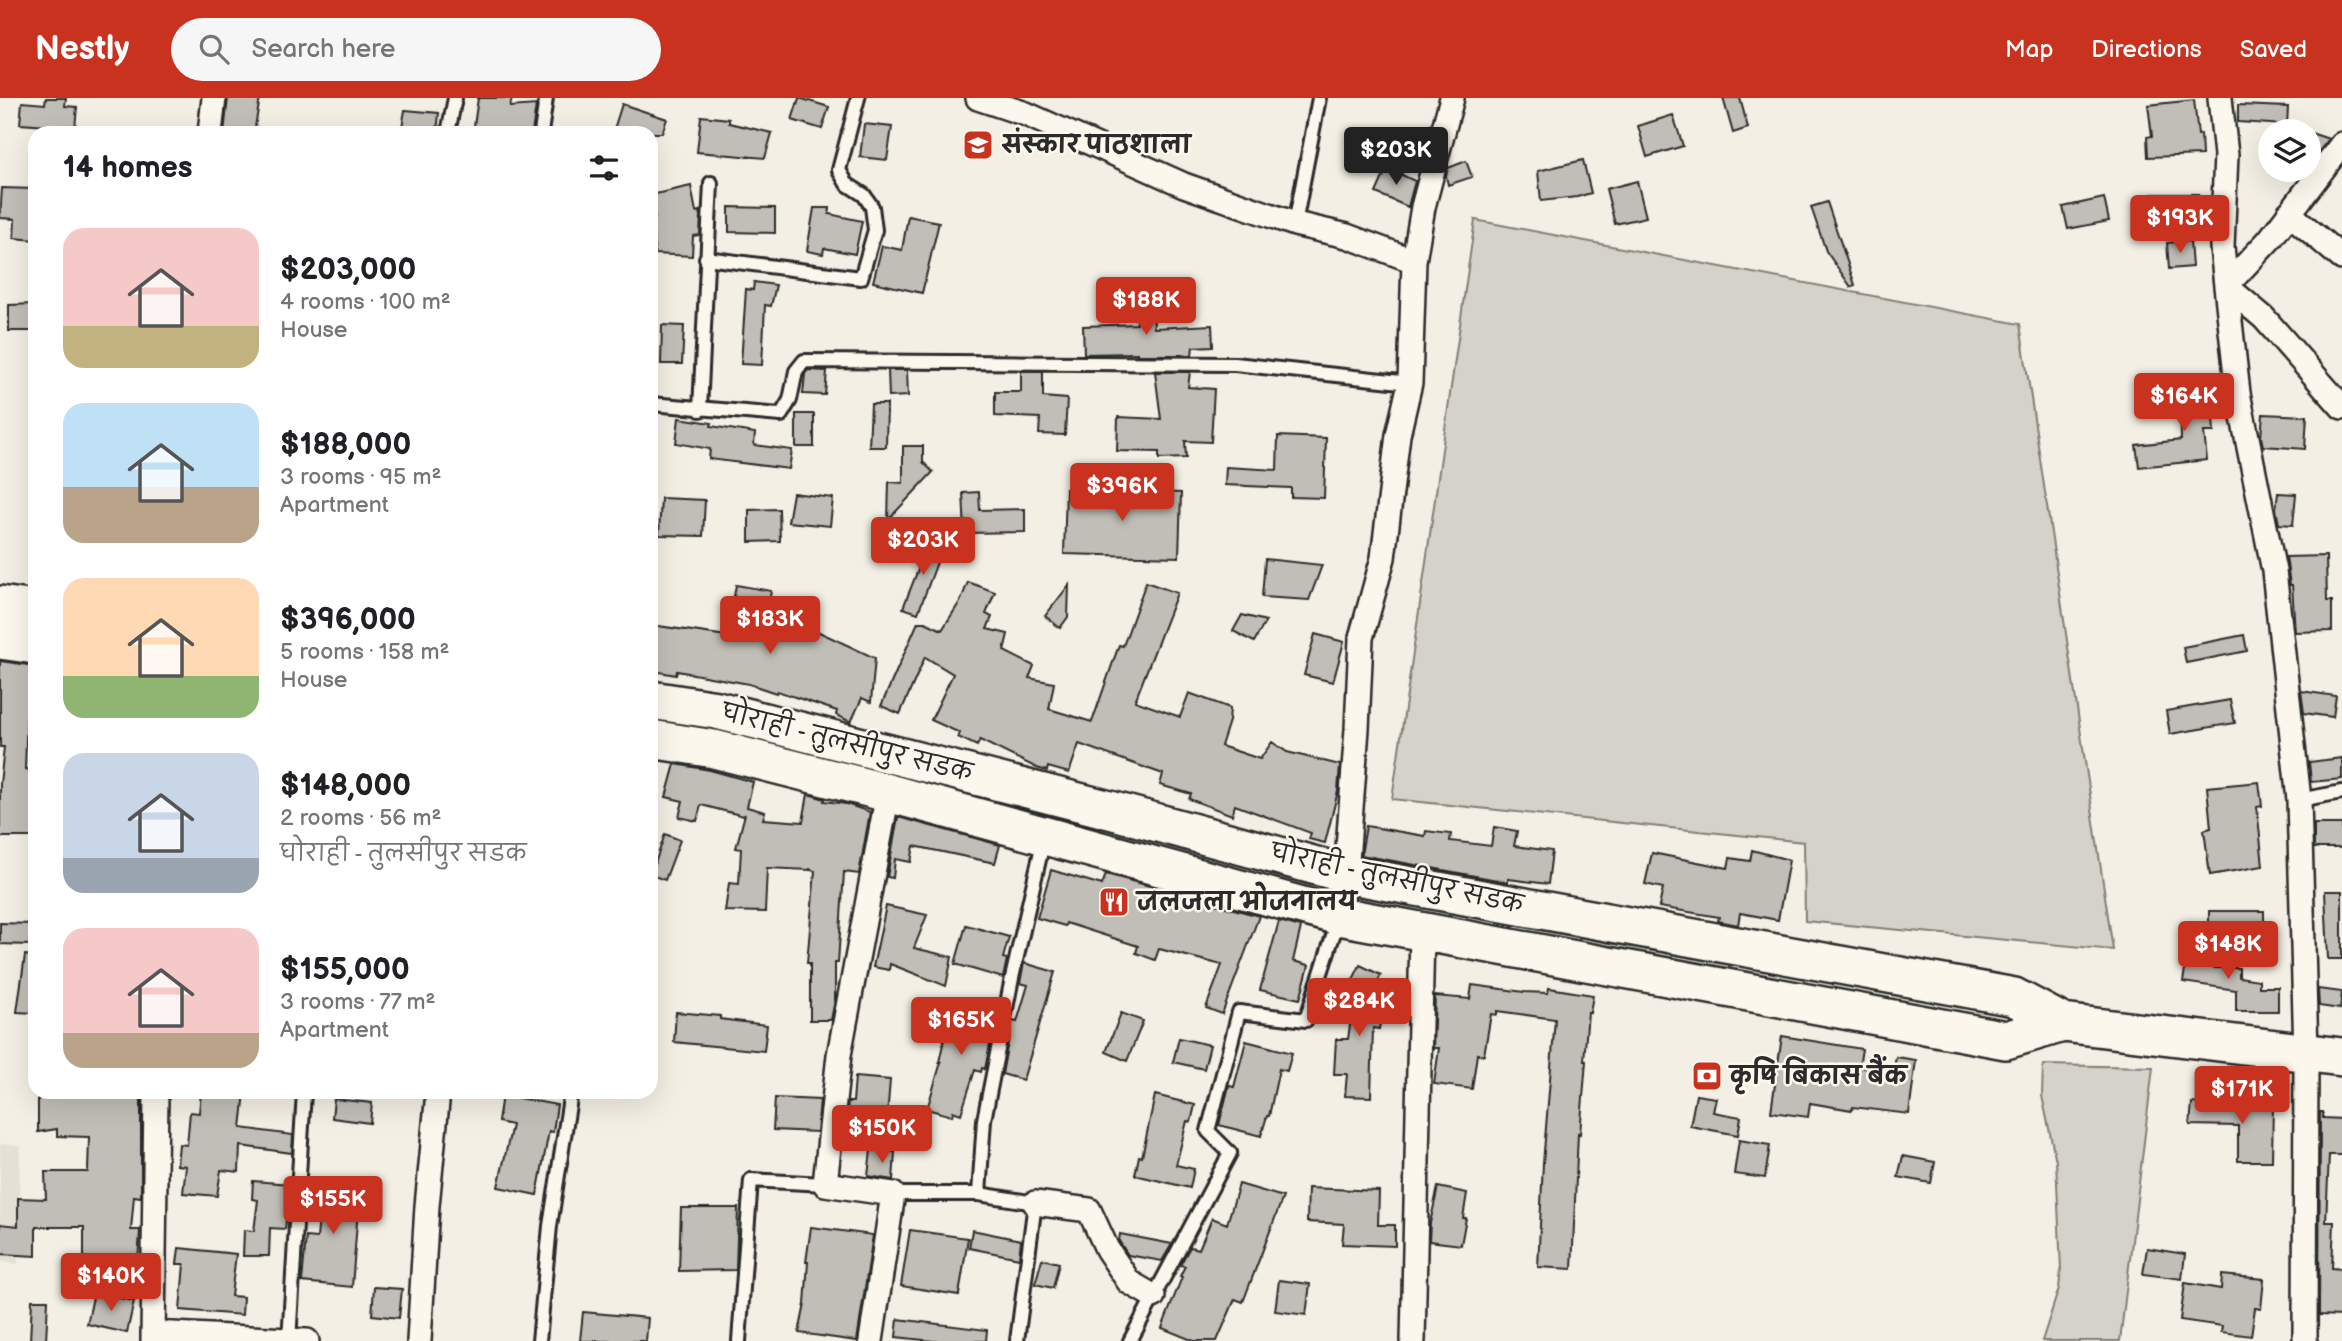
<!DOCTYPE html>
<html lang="en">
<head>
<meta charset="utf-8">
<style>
  body { margin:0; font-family:"Balsamiq Sans","Playpen Sans Deva",sans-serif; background:#f6f6f6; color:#202124; height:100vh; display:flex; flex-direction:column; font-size:26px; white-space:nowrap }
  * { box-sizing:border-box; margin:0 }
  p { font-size:23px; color:#757577 }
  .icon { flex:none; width:38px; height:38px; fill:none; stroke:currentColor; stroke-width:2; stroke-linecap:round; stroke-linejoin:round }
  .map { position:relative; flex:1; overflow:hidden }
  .side { position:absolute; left:28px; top:28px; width:630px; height:973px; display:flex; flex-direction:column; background:#fff; border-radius:21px; box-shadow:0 7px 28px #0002 }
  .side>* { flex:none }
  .controls { position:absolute; left:2258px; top:21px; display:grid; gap:14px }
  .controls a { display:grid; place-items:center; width:63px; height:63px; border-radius:50%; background:#fff; box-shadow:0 7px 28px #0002; font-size:35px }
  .price { position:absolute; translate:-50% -60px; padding:0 16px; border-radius:7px; background:#c8321e; color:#fff; font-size:23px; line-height:46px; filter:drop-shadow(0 2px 4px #0008) }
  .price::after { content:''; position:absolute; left:50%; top:42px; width:21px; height:16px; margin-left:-10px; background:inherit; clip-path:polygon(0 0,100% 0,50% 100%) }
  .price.selected { background:#222; color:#fff }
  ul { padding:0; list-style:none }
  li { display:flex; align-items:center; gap:21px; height:175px; padding:0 35px }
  li span { display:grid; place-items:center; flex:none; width:196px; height:140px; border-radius:21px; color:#555 }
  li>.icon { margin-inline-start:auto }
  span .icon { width:84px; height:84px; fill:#fffc; stroke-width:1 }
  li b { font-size:30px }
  h2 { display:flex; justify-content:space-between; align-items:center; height:84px; padding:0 35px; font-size:30px }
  header { display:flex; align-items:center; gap:42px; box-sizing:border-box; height:98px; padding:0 35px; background:#c8321e; color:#fff }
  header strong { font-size:33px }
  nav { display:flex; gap:38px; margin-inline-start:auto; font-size:24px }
  .search { width:490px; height:63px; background:#f6f6f6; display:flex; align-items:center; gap:18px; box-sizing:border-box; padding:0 24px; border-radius:38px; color:#757577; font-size:26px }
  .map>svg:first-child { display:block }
</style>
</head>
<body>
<header>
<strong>Nestly</strong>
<div class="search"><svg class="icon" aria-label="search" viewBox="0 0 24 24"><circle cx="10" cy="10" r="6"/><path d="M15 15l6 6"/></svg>Search here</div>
<nav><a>Map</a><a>Directions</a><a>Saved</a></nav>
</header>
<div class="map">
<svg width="2342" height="1243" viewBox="0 0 2342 1243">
  <rect width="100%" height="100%" fill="#f3efe4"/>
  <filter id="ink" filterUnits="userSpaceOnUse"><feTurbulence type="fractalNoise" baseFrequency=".0143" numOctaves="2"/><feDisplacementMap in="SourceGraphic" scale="14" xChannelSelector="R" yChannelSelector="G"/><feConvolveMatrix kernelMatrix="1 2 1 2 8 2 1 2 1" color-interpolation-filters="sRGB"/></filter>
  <g filter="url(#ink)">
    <path fill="#e4e0d6" d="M0 1046 20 1048 18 1166 0 1164Z"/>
    <path fill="#d5d2c9" stroke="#807e7a" stroke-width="2" d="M1475 122 2020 226 2113 852 1805 823 1804 744 1392 701Z
      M2043 967 2153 969 2120 1243H2042L2059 1190 2061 1172 2056 1063 2042 998Z"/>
    <path fill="#c0beb6" stroke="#2b2b2b" stroke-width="2" d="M46 0H66L65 8 77 9 75 30 20 26 22 4 45 6Z
      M228 0H260L254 35H224Z
      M478 0H512L510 9 536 7 532 35H473Z
      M799 0 829 9 822 31 792 22Z
      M1723 0H1740L1748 30 1733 35Z
      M2194 2 2198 37 2201 36 2202 57 2148 59 2147 39 2152 38 2148 7Z
      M622 6 667 21 662 35H626L614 31Z
      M2238 7 2288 9 2287 27 2238 24Z
      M405 12 439 15 437 35H401Z
      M1673 17 1683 48 1647 59 1638 28Z
      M701 18 729 21V25L772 35 765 60 697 54Z
      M864 26 892 29 887 62 860 59Z
      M2308 34 2329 41 2308 67Z
      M1583 62 1591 95 1577 99 1541 103 1538 73Z
      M1466 63 1472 79 1448 87 1446 78 1448 70Z
      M1387 70 1415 83 1408 109 1376 95Z
      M1637 83 1646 119 1615 126 1606 91Z
      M691 88 696 114 700 113 701 118 700 137 693 138 692 158 655 156 652 121 655 120 651 97Z
      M2 90 35 91V142L14 140 15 121 0 120Z
      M2152 96H2199V112H2152Z
      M2104 100 2109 123 2068 131 2063 109Z
      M1827 104 1855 187 1851 189 1826 153 1811 109Z
      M729 109 775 110V135L729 134Z
      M814 110H830L829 116 862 123 855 156 824 150 823 156 807 153Z
      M908 118 939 124 922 195 873 184 882 148 902 152Z
      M2190 143 2192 169 2169 171 2167 145Z
      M754 184 776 187 771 208 765 207 762 267 741 266 746 191 753 192Z
      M35 206V233H9V207Z
      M1136 206H1153L1154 230 1212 227 1213 248 1193 249 1192 257H1137V255L1084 256 1083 228 1137 226Z
      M662 227 684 228 682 266H661Z
      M808 272 827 273 825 297 803 296 805 276Z
      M888 272H907L908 298 889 299Z
      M1021 273H1043V299L1067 301 1065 337 1039 336 1040 320 995 318V294H1021Z
      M1155 274H1190L1188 289 1214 291 1211 344 1185 343 1186 360 1159 361V354L1117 353 1118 319 1161 321Z
      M2211 291 2214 334H2204L2207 362 2139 369 2136 347 2181 342 2180 293Z
      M871 306H887L886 349H869Z
      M796 316H814V349H796Z
      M2263 316 2307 318 2305 351 2263 348 2261 339Z
      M679 320 712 325 711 328 755 335 754 347 792 352 789 371 709 361 710 351 676 345Z
      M1278 338 1326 340 1324 400 1291 399V390L1225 387 1226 369 1277 372Z
      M903 348H923V364L933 374 888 422 889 384 903 385Z
      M1066 391 1181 395 1179 459 1064 456Z
      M979 394 980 412 1025 411V434L965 435 963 395Z
      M793 395 833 400 830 428 788 424Z
      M2278 395 2296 396 2293 427 2279 426 2276 411Z
      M661 400 705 402 703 438 659 437Z
      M779 411 780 443 749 444V412Z
      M923 440 942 451 918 515 903 510 923 459Z
      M2326 458 2327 503H2332V533L2295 534 2292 487H2290L2286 459Z
      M1265 461 1322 467 1309 502 1262 499Z
      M968 484 995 494 986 516 992 519 987 531 1008 536 1004 553 1034 568 1029 580 1054 585 1049 611 1092 624 1119 547 1123 548 1146 484 1177 495 1135 603 1180 619 1189 595 1230 610 1229 623 1221 648 1260 661 1272 644 1287 654 1340 667 1338 693 1325 745 1309 741 1311 735 1235 707 1232 717 1189 701 1191 696 1160 687 1163 676 1079 646 1069 675 1048 669 1047 673 1037 670 980 642 977 648 958 639 960 635 931 622 953 576 925 559 900 616 881 608 918 524H925L942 532 961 502Z
      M736 487 771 493 767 515 817 533 875 560 871 604 862 600 851 624 836 617 837 613 777 593 776 595 749 586 699 577 677 573 676 577 654 573 655 568 651 567V527L727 538Z
      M1069 487 1068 519 1060 530 1045 518Z
      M1242 517 1266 523 1254 544 1233 533Z
      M1315 536 1344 544 1333 584 1304 577Z
      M2244 537 2247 553 2186 565 2183 549Z
      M0 563 35 568V618L27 617 25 671 35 672V739H0V686L4 649H0Z
      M2301 593 2336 598 2333 619 2304 615Z
      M2230 602 2235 625 2170 636 2166 613Z
      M2342 660V681L2311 684 2309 664Z
      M675 666 710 672 753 684 747 709 765 714 763 721 803 724 808 696 825 701 824 703 846 706 870 714 859 776 844 774 838 865H835V902L831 922H810V865H807L815 773 810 772V770V772L767 770 765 814 725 813 729 785 739 786 741 751 736 750 745 716 744 718 701 707 697 723 679 719 683 703 666 699Z
      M2259 684 2262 708 2257 709 2263 768 2210 777 2204 732 2211 730 2207 689Z
      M898 719 1000 747 995 765 914 748 911 764 895 761 893 780 887 779Z
      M2314 726H2342V750H2314Z
      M1366 728 1425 738 1426 733 1451 736 1450 743 1491 748 1494 729 1517 733 1514 748 1552 753 1548 786 1508 781V784L1361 757Z
      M665 736 680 742 665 782 651 777Z
      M1752 752 1789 762 1778 822 1740 815 1738 827 1718 823 1719 819 1659 809 1663 790 1645 786 1652 755 1728 770 1730 760 1750 763Z
      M1051 772 1102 787 1106 776 1259 818 1222 916 1206 910 1222 867 1159 851 1155 862 1136 855 1138 848 1066 825 1065 828 1037 820Z
      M2325 793H2342V861H2328Z
      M886 808 927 817 914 850 952 859 946 888 890 866 889 872 873 869Z
      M2209 813H2264V838H2209Z
      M1279 823 1301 829 1293 863 1309 867 1300 901 1260 892Z
      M0 825 31 826 30 847 0 846Z
      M966 827 1009 839 1003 860 1007 861 1003 880 955 866Z
      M2189 845 2216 849 2213 870H2239V879L2259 882V889H2278V913H2236V892L2183 884Z
      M25 857 35 858V915L17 914Z
      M1024 865 1055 874 1023 982 1002 976 1012 923 1017 924 1028 887 1020 885Z
      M1360 867 1381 877 1364 911 1382 914 1379 931 1373 930 1371 999 1345 998 1347 976H1334L1336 941H1348L1355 893 1349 890Z
      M1472 887 1524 894 1548 895 1549 890 1593 897 1590 915 1588 914 1584 963H1586L1580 1036 1578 1035 1572 1171 1538 1169 1543 1065 1555 921 1497 913V917L1491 916 1484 957 1477 956 1472 991 1434 986 1439 950H1433L1435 898 1470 901Z
      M2318 891 2342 894 2340 911 2319 908Z
      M956 904 996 917 985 971 982 970 981 974 975 972 961 1016 953 1013 952 1018 927 1011 941 964H939L947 928Z
      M676 914 720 918V921L767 927 764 953 674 944Z
      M1121 915 1143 923 1127 963 1106 954Z
      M1782 938 1862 951 1859 969 1893 975 1896 959 1916 962 1909 1016 1853 1009 1852 1012 1810 1005 1808 1019 1771 1014Z
      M1179 940 1210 947 1204 971 1173 964Z
      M1246 943 1292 955 1287 973 1279 971 1269 1018H1267L1261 1038 1219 1027 1229 988 1234 989Z
      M855 979 890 982 887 1019 874 1017 871 1041 844 1038 848 1004H853Z
      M57 994H141V1099L134 1098 131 1132H140L138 1164 84 1161V1129H36V1158L0 1156V1126L18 1128V1100L46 1101 45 1074H88L89 1039 57 1038V1031L38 1034V998H57Z
      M201 994H245L241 1030 293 1037 292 1055 240 1048 239 1074 221 1072 217 1098 183 1095 186 1068 177 1067 179 1046 187 1047 190 1014 199 1015Z
      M502 997 557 1007 553 1034 549 1033 537 1097 498 1089 512 1027 498 1024Z
      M1155 997 1195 1007 1191 1024 1187 1023 1176 1067 1194 1071 1190 1090 1135 1077 1139 1058 1142 1059Z
      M1696 997 1716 1000 1713 1014 1741 1019 1738 1037 1690 1028Z
      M775 1000 820 1002 817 1034 773 1032Z
      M334 1001 372 1005 370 1025 332 1020Z
      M2239 1004H2273L2272 1063H2238V1028L2190 1027 2192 1005 2214 1007 2239 1006Z
      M2320 1014H2323V1020L2342 1021V1057H2329L2326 1124H2334L2332 1170 2342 1171V1218L2319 1217Z
      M1739 1042 1770 1047 1765 1080 1734 1076Z
      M871 1052 895 1054 893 1082 868 1078Z
      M1903 1058 1935 1064 1931 1085 1898 1079Z
      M253 1083 290 1086 285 1131 270 1130 269 1158H243L244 1132 254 1133 258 1102 252 1101Z
      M1239 1086 1283 1099 1243 1204 1235 1201 1217 1243H1194L1162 1230 1182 1179 1180 1178 1185 1168 1180 1167 1190 1149 1199 1151 1212 1120 1227 1126Z
      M307 1087 364 1092 362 1111H358L352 1189 302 1184 306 1139 317 1140 320 1108 306 1107Z
      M1438 1089 1467 1095 1463 1120H1466L1461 1147 1429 1143 1430 1125Z
      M1308 1090 1379 1093 1378 1127H1395V1148L1342 1146 1344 1126 1307 1124Z
      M681 1110H738L736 1172 679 1173Z
      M811 1129 873 1137 857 1243 799 1235 805 1206 808 1164H806Z
      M910 1132 968 1140 959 1197 901 1188Z
      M972 1132 1021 1142 1019 1160 969 1150Z
      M1120 1136 1172 1146 1162 1163 1128 1157 1119 1143Z
      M179 1150 236 1156 231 1198 243 1199 242 1217 180 1212 184 1166H177Z
      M2147 1150 2185 1156 2182 1181 2143 1176Z
      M1042 1161 1059 1165 1053 1190 1035 1186Z
      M2222 1177 2264 1181 2261 1211 2255 1210 2251 1238 2221 1234 2222 1228 2180 1222 2185 1185 2221 1191Z
      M1279 1182 1310 1186 1306 1217 1275 1213Z
      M374 1189 402 1191 399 1220 372 1217Z
      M94 1195 134 1203 127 1235 87 1226Z
      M32 1202H48L46 1243H30Z
      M583 1214 648 1220 646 1243H580Z
      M898 1221 987 1232 986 1243H933L896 1239Z"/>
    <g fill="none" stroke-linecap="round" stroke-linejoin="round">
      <g stroke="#2b2b2b" stroke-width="18">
        <path id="lane" d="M448 35 455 0
          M541 35 546 0
          M1295 126 1319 0
          M706 160 861 180 875 132 872 109 864 97 847 86 839 72 858 0
          M651 306 781 317 790 302 796 273 804 263 1235 266 1410 285
          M700 312 711 85
          M2299 702 2342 694
          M893 1096H979L1035 1105 1017 1243
          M979 1096 984 1022 1012 880 1044 740
          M289 1243 304 994
          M539 1243 550 1128 571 994
          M739 1243 751 1082 825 1086
          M1130 1243 1230 1055 1208 1033 1239 914 1306 922 1338 822"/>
      </g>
      <g stroke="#2b2b2b" stroke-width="28">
        <path id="street" d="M978 0 1026 16 1184 87 1295 126 1347 138 1414 163
          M2220 0 2226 57 2222 149 2226 188 2238 295 2274 473 2299 702 2306 955 2305 1243
          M210 35 214 0
          M2342 46 2270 141 2226 188 2264 220 2342 309
          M2289 115 2342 160
          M1339 818 1346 776 1357 631 1361 540 1383 460 1398 337 1410 285 1414 163 1423 109 1452 0
          M1035 1105 1089 1112 1107 1151 1129 1184 1153 1198
          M153 1235 307 1243
          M153 1243 156 994
          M419 1243 427 1108 438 994
          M871 1243 893 1096 825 1086 839 957 888 695
          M1413 1243 1422 834"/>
      </g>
      <g stroke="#2b2b2b" stroke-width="42">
        <path id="primary" d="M0 507 35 512
          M0 542 35 547
          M651 602 717 612 1114 713 1346 776 2014 899 2063 925 2342 959
          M651 641 714 651 888 695 1339 818 2006 942 2063 925"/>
      </g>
      <use href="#lane" stroke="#fbf7ec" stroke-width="12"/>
      <use href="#street" stroke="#fbf7ec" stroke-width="23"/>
      <use href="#primary" stroke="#fbf7ec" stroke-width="37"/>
    </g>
  </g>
  <defs>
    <g id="school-square" transform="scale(1.575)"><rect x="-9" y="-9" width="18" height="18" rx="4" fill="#c8321e" stroke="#fbf7ec"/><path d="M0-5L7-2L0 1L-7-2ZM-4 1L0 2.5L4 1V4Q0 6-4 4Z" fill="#fff"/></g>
    <g id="restaurant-square" transform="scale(1.575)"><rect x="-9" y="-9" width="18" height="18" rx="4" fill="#c8321e" stroke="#fbf7ec"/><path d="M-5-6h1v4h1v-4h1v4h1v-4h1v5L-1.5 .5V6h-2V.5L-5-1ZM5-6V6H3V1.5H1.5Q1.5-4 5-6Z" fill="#fff"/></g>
    <g id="bank-square" transform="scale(1.575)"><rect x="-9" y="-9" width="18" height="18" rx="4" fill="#c8321e" stroke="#fbf7ec"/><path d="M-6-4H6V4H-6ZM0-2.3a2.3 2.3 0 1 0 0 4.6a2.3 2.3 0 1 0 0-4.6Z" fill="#fff"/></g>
  </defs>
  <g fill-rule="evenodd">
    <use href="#school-square" x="978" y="47"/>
    <use href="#restaurant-square" x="1114" y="804"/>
    <use href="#bank-square" x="1707" y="978"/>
  </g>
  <g text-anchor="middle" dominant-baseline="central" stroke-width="5" stroke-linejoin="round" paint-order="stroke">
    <g font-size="24" font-weight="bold" fill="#2b2b2b" stroke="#fbf7ec" text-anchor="start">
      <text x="1001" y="47">संस्कार पाठशाला</text>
      <text x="1137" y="804">जलजला भोजनालय</text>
      <text x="1730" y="978">कृषि बिकास बैंक</text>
    </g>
    <g font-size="24" fill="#2b2b2b" stroke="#fbf7ec">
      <text transform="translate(847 645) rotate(14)">घोराही - तुलसीपुर सडक</text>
      <text transform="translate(1397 781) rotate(12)">घोराही - तुलसीपुर सडक</text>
    </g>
  </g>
</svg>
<div class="controls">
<a><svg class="icon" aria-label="layers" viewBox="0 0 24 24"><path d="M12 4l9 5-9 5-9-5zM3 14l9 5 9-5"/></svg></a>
</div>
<b class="price selected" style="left:1396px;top:89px">$203K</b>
<b class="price" style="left:2180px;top:157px">$193K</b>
<b class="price" style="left:1146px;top:239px">$188K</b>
<b class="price" style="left:2184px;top:335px">$164K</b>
<b class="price" style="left:1122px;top:425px">$396K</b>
<b class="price" style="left:923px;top:479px">$203K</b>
<b class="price" style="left:770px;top:558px">$183K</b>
<b class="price" style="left:2228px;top:883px">$148K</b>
<b class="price" style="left:1359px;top:940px">$284K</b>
<b class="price" style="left:961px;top:959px">$165K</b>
<b class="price" style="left:2242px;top:1028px">$171K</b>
<b class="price" style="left:882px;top:1067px">$150K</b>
<b class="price" style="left:333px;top:1138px">$155K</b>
<b class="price" style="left:111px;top:1215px">$140K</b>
<section class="side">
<h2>14 homes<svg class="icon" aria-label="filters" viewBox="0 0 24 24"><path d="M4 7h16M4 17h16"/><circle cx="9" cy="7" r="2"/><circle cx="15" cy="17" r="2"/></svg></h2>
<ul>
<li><span style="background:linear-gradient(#f6c9c9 70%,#c2b280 0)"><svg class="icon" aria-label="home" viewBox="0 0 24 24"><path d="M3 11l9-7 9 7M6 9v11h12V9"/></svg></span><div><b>$203,000</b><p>4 rooms · 100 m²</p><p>House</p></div></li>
<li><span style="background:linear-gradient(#bfe0f5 60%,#b9a48a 0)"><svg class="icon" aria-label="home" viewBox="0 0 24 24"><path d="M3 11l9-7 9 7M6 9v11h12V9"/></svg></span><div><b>$188,000</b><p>3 rooms · 95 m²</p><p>Apartment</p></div></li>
<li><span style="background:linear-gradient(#ffd9b3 70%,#8fb573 0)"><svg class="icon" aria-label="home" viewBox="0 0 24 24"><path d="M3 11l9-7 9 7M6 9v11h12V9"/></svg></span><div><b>$396,000</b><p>5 rooms · 158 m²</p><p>House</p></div></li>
<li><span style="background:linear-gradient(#c9d6e8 75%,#9aa5b1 0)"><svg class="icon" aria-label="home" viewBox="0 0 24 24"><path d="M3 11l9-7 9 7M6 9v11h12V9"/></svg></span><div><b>$148,000</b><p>2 rooms · 56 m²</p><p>घोराही - तुलसीपुर सडक</p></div></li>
<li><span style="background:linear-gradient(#f6c9c9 75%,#b9a48a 0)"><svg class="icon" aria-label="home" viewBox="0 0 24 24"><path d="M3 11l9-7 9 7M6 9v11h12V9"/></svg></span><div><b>$155,000</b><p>3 rooms · 77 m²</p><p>Apartment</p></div></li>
</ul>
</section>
</div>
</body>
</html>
